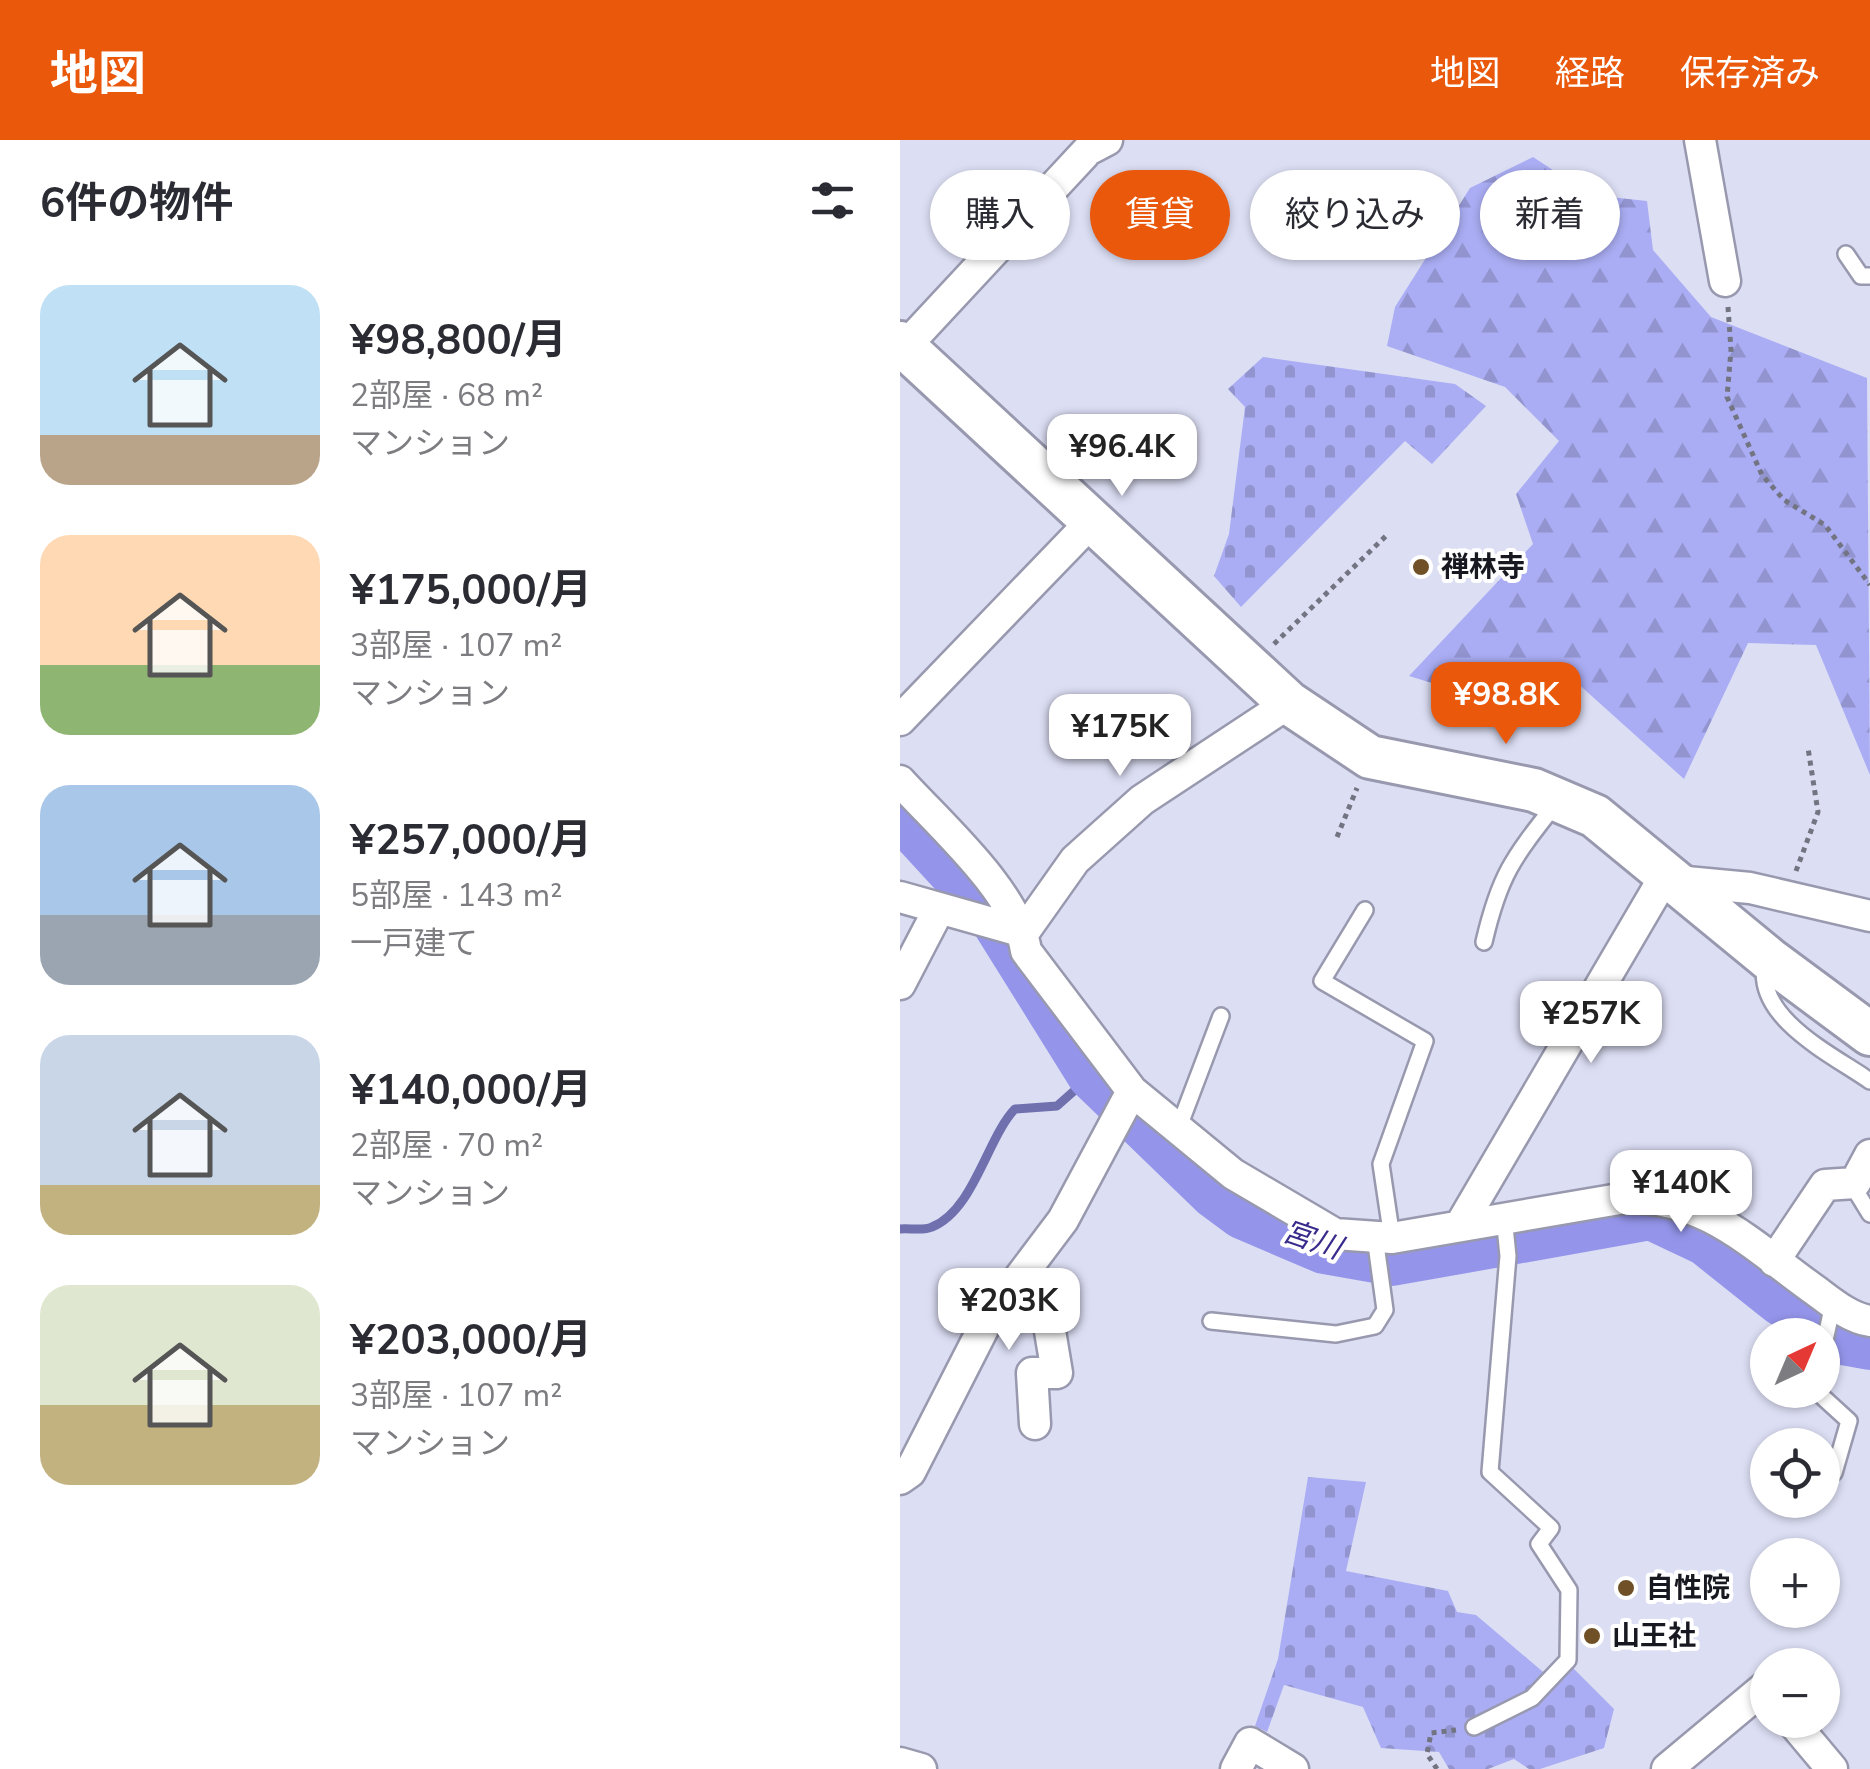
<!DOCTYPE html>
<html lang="ja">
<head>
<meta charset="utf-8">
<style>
  body { margin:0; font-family:"Nunito Sans","Noto Sans JP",sans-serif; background:#f7f7f7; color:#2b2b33; height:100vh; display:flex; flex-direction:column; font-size:38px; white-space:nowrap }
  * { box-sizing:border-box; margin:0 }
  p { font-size:32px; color:#7c7c81 }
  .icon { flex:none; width:55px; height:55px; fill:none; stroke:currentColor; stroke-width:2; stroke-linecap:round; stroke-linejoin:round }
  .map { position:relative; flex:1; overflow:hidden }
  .sheet { display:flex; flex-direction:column; background:#fff; width:900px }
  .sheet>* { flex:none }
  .hud { position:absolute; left:30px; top:30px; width:790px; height:90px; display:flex; gap:20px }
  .needle { width:65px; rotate:44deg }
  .controls { position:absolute; left:850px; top:1178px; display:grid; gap:20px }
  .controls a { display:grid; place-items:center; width:90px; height:90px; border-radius:50%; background:#fff; box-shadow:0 2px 8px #0004; font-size:50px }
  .price { position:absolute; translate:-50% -85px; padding:0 22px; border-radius:20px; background:#fff; color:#222; font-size:32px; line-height:65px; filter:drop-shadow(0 2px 5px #0008) }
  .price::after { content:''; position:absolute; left:50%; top:60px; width:30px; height:22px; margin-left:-15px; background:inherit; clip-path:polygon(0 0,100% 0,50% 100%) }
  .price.active { background:#ea580c; color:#fff }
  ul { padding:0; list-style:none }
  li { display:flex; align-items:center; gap:30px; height:250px; padding:0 40px }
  li span { display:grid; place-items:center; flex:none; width:280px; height:200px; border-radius:30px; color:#555 }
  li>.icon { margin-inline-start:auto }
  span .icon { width:120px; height:120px; fill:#fffc; stroke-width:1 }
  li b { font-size:42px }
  h2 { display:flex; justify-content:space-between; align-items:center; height:120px; padding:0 40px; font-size:42px }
  .pill { padding:0 35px; border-radius:45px; background:#fff; box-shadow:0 2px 8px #0004; font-size:35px; line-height:90px }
  .pill.active { background:#ea580c; color:#fff }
  header { display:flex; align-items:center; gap:60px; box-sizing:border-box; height:140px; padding:0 50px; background:#ea580c; color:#fff }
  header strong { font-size:48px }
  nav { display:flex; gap:55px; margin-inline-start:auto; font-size:35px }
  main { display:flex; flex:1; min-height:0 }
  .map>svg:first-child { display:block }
</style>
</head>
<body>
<header>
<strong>地図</strong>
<nav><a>地図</a><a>経路</a><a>保存済み</a></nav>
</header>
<main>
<section class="sheet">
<h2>6件の物件<svg class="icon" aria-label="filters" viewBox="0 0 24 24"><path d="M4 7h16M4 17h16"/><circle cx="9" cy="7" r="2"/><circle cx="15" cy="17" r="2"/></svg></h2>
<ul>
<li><span style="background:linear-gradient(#bfe0f5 75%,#b9a48a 0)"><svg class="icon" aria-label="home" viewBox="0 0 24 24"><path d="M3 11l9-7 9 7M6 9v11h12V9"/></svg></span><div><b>¥98,800/月</b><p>2部屋 · 68 m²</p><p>マンション</p></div></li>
<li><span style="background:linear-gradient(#ffd9b3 65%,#8fb573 0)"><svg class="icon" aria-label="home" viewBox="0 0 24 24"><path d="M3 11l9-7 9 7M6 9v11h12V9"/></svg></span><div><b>¥175,000/月</b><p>3部屋 · 107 m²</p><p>マンション</p></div></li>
<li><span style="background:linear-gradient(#a9c7e8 65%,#9aa5b1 0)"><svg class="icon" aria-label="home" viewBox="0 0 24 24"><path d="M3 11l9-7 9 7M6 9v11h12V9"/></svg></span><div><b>¥257,000/月</b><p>5部屋 · 143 m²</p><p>一戸建て</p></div></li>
<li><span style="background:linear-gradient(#c9d6e8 75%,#c2b280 0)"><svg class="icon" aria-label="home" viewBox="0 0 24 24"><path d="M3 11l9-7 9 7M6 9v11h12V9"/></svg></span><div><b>¥140,000/月</b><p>2部屋 · 70 m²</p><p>マンション</p></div></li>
<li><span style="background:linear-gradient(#dfe7d0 60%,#c2b280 0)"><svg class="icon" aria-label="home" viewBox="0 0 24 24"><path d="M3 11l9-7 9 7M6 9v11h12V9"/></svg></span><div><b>¥203,000/月</b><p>3部屋 · 107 m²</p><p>マンション</p></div></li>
</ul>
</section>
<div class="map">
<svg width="970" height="1629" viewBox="0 0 970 1629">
  <defs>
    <pattern id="forest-firs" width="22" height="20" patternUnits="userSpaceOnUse" patternTransform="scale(2.5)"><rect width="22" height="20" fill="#aaadf3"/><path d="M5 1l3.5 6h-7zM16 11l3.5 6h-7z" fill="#9294d0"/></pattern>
    <pattern id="cemetery-stones" width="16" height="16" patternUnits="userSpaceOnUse" patternTransform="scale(2.5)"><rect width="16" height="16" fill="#aaadf3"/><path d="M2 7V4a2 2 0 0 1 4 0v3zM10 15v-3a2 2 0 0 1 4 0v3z" fill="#9294d0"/></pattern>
  </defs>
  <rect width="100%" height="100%" fill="#dcdef4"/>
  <path fill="url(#forest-firs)" d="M633 17 691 55 747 61 753 110 811 177 967 238 970 635 916 505 848 503 784 639 675 541 535 544 509 536 633 404 616 354 659 301 605 247 487 206 495 167 570 48Z"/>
  <path fill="url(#cemetery-stones)" d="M363 217 555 244 586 266 532 324 505 301 341 467 314 436 329 394 345 267 328 249Z
    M408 1337 466 1342 446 1431 548 1451 557 1472 576 1475 649 1537 673 1528 714 1569 704 1608 640 1629H629L614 1619 588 1629H549L539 1612 481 1608 463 1567 384 1545 367 1592 355 1586 378 1519Z"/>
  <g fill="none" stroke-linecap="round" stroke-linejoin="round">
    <path stroke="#6f70ad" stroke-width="9" d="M0 1089C9 1088 24 1091 32 1087 74 1070 87 998 115 969L157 966 192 935"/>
    <path stroke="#9495ea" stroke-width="50" d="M0 674 91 773 192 935 315 1054 342 1074 424 1109 492 1121 751 1075 806 1101 880 1160 942 1200 970 1205"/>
    <g stroke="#9899ae" stroke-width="20">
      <path id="lane" d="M946 114 961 136H970
        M465 770 422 841 525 901 481 1024 492 1098
        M584 802C600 733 614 717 657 662
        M865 825C856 879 933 915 970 941
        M277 992 321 876
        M951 1043 970 1074
        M311 1181 436 1194 475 1186 485 1170 475 1097
        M922 1214 933 1164
        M915 1250 949 1281 934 1333
        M574 1587 632 1558 668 1520 669 1450 639 1404 651 1388 590 1332 608 1116 604 1077"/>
    </g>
    <g stroke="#9899ae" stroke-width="35">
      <path id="street" d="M800 0 825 141
        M0 212 188 10 207 0
        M0 580 192 381
        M0 641C39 684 118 753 126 811L232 951 333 1034 435 1094 492 1098 725 1058C805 1055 854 1107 916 1151 932 1163 950 1178 970 1181
        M776 741 850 748 970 776
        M0 757 124 792
        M124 792 175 720 242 660 389 563
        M0 844 39 769
        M561 1084 765 736
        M874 1121 925 1045 955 1043 970 1015
        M127 1134 146 1167 157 1233H132L135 1284
        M0 1339 10 1332 87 1181 163 1080 232 951
        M891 1580 932 1629
        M0 1623 21 1629
        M336 1629 350 1603 393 1629
        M767 1629 864 1548 868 1552"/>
    </g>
    <g stroke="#9899ae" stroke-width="48">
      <path id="secondary" d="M0 203 389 563 470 617 634 650 695 676 869 819 970 894"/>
    </g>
    <path stroke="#737482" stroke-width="5" stroke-dasharray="5 5" stroke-linecap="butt" d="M828 167 831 210 827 257 862 335 884 360 925 385 970 445
      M374 504 489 393
      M437 697 457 648
      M896 731 918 672 908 608
      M537 1629 527 1614 531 1593 556 1590"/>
    <use href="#lane" stroke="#fff" stroke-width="15"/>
    <use href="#street" stroke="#fff" stroke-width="30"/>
    <use href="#secondary" stroke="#fff" stroke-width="42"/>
  </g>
  <g fill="#705026" stroke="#fff" stroke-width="4">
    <circle cx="521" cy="427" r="10"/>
    <circle cx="726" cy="1448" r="10"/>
    <circle cx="692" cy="1496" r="10"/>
  </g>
  <g text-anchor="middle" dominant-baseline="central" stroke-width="8" stroke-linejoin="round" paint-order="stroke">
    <g font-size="28" font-weight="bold" fill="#181820" stroke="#fff" text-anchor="start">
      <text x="541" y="427">禅林寺</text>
      <text x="746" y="1448">自性院</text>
      <text x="712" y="1496">山王社</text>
    </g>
    <g font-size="30" font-style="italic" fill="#382b8c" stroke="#fff">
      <text transform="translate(412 1100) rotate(19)">宮川</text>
    </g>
  </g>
</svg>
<div class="controls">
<a><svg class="needle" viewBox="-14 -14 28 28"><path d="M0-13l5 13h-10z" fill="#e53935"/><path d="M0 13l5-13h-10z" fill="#7c7c81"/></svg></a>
<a><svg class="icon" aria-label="locate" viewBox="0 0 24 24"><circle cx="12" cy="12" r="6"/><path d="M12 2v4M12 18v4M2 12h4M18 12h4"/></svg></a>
<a>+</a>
<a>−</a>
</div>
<b class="price" style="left:222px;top:359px">¥96.4K</b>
<b class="price active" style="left:606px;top:607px">¥98.8K</b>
<b class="price" style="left:220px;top:639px">¥175K</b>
<b class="price" style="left:691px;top:926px">¥257K</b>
<b class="price" style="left:781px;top:1095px">¥140K</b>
<b class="price" style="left:109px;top:1213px">¥203K</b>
<div class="hud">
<a class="pill">購入</a>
<a class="pill active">賃貸</a>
<a class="pill">絞り込み</a>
<a class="pill">新着</a>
</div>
</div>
</main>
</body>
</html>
